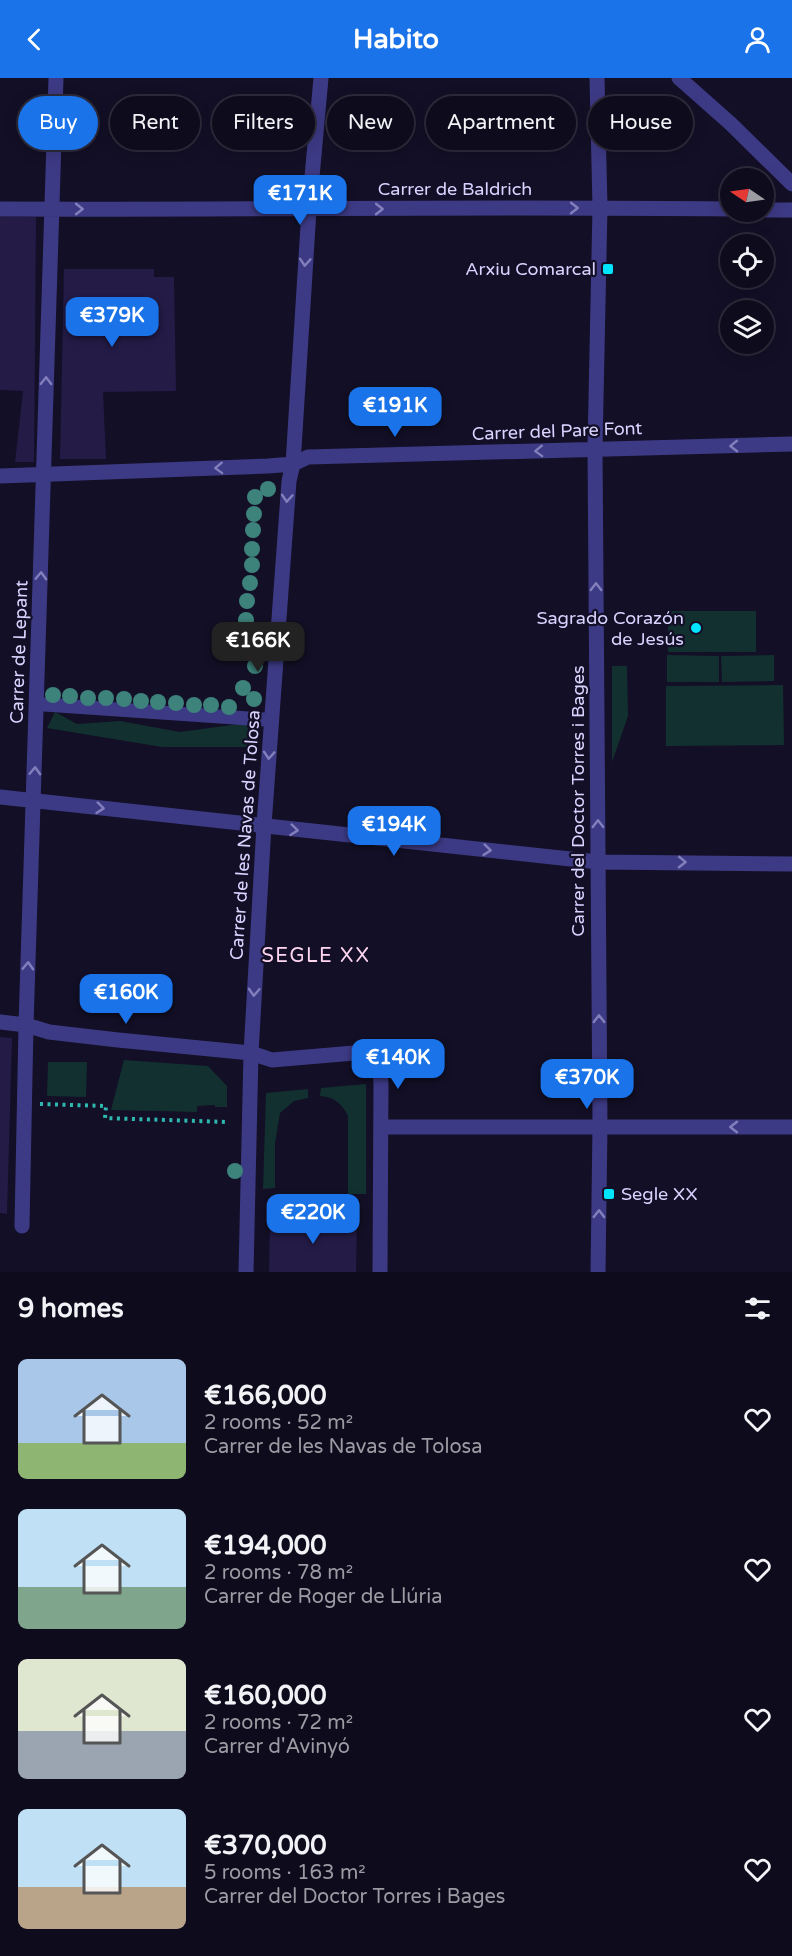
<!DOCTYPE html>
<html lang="en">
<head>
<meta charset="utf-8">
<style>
  body { margin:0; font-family:"Varela Round",sans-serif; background:#171425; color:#f1f3f6; height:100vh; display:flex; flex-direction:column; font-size:22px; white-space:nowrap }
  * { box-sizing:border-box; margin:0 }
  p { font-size:20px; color:#9b9ba3 }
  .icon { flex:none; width:33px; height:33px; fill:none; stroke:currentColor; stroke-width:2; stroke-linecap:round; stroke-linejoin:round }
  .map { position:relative; height:1194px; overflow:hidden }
  .drawer { display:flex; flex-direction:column; background:#0e0b1c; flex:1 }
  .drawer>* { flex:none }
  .banner { position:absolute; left:18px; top:18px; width:756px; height:54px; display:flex; gap:12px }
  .needle { width:39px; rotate:283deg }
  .controls { position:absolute; left:720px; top:90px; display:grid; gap:12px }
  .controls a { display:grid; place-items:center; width:54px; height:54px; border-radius:50%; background:#0e0b1c; box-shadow:0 3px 15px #0003,0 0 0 2px #2e2b3b; font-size:30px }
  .price { position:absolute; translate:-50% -51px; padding:0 14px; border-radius:12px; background:#1a73e8; color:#fff; font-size:20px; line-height:39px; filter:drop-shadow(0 2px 3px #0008) }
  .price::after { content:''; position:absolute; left:50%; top:36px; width:18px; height:14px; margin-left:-9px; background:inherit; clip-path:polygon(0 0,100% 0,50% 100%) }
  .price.active { background:#222; color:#fff }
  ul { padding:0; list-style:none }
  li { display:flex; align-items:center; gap:18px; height:150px; padding:0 18px }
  li span { display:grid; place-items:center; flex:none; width:168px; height:120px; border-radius:9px; color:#555 }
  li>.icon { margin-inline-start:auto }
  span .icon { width:72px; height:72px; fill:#fffc; stroke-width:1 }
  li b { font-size:26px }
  h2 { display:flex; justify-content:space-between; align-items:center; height:72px; padding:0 18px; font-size:26px }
  .tag { padding:0 21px; border-radius:27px; background:#0e0b1c; box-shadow:0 3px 15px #0003,0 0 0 2px #2e2b3b; font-size:21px; line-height:54px }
  .tag.active { background:#1a73e8; color:#fff }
  header { display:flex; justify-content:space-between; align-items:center; height:78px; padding:0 18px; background:#1a73e8; color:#fff; font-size:27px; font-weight:800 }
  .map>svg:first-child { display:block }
</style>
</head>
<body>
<header><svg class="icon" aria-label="back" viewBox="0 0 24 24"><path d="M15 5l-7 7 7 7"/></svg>Habito<svg class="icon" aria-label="person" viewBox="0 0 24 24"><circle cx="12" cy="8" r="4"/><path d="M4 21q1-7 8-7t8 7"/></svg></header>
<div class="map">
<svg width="792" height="1194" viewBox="0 0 792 1194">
  <rect width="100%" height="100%" fill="#130f26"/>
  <path fill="#12302f" d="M668 533H756V574H668Z
    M667 577 719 578V604H667Z
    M774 577V603L722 604 721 578Z
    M612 588H627L628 638 612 684Z
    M783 607 784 667 666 668V608Z
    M55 634 77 646 120 643 180 654 246 645 253 669H162L47 650Z
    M124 982 208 988 227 1008V1029H215V1027L197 1028V1034L111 1032Z
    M48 984H87L86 1019 47 1018Z
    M366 1006V1116H348V1038C342 1026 335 1019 320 1018L321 1010Z
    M308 1011V1020L294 1023 280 1035 275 1065V1110L263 1111 266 1015Z"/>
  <path fill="#241b47" d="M0 139H36L34 384H15L23 313 0 312Z
    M64 191H154V199H174L176 313 103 314 106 381H60Z
    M0 959 12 960 7 1136 0 1135Z
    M270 1140 357 1141 356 1194H269Z"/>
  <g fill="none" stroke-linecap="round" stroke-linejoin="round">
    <path stroke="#2fb8b0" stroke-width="4" stroke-dasharray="3 4.5" stroke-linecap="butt" d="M40 1026 106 1028 105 1040 227 1044"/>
    <path stroke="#3d3a85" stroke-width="14" d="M37 626 272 642"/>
    <path stroke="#3d3a85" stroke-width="15" d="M597 0 600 129 595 370 600 1048 598 1194
      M0 131C243 132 487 128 730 131
      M764 132H792
      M0 398 268 388 293 386 308 379 792 366
      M0 719 598 784 792 786
      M0 944 26 947 49 954 118 962 251 975 272 982 354 975 371 976 379 985 381 1005 380 1194
      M382 1049H792
      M22 1148 26 947 56 0
      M246 1194 251 975 264 747 289 403 293 386 309 132 321 0"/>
    <path stroke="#3d3a85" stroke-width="15" d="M679 0 731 46 792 106"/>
  </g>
  <g fill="#3d827b">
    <circle cx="268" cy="411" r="8"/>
    <circle cx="255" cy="419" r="8"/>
    <circle cx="254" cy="436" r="8"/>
    <circle cx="253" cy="452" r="8"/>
    <circle cx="252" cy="471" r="8"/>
    <circle cx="252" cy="487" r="8"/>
    <circle cx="250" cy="505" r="8"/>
    <circle cx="247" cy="523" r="8"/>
    <circle cx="246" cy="542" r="8"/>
    <circle cx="246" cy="558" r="8"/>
    <circle cx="245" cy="575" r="8"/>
    <circle cx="255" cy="588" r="8"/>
    <circle cx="243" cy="610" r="8"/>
    <circle cx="53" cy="617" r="8"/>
    <circle cx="70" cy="618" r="8"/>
    <circle cx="88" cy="620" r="8"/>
    <circle cx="106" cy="620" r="8"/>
    <circle cx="124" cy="621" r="8"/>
    <circle cx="254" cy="621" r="8"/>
    <circle cx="141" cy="623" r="8"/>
    <circle cx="158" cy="624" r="8"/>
    <circle cx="176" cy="625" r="8"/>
    <circle cx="194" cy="627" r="8"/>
    <circle cx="211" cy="627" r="8"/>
    <circle cx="229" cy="629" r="8"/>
    <circle cx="235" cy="1093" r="8"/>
  </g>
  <defs><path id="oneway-chevron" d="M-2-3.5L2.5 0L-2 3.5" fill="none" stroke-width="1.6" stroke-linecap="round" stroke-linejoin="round" transform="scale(1.5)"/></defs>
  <g stroke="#837fbc">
    <use href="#oneway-chevron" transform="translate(574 130)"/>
    <use href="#oneway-chevron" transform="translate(79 131)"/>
    <use href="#oneway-chevron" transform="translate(379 131)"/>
    <use href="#oneway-chevron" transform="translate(305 184) rotate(94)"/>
    <use href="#oneway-chevron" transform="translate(46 303) rotate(-89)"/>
    <use href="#oneway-chevron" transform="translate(734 368) rotate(179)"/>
    <use href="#oneway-chevron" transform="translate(539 373) rotate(178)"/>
    <use href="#oneway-chevron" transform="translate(219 390) rotate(178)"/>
    <use href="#oneway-chevron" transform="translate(287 420) rotate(94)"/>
    <use href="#oneway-chevron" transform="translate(41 498) rotate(-88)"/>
    <use href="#oneway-chevron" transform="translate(596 509) rotate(-90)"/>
    <use href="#oneway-chevron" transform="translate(269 677) rotate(94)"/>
    <use href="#oneway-chevron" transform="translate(35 693) rotate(-88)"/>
    <use href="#oneway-chevron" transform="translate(100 730) rotate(6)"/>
    <use href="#oneway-chevron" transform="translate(598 746) rotate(-90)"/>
    <use href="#oneway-chevron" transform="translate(294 752) rotate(6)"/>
    <use href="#oneway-chevron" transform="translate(487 772) rotate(6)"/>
    <use href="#oneway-chevron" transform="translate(682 784) rotate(1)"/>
    <use href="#oneway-chevron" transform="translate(28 888) rotate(-88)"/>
    <use href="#oneway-chevron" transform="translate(254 914) rotate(93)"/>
    <use href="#oneway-chevron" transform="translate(599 941) rotate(-90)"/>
    <use href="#oneway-chevron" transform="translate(734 1049) rotate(-180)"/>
    <use href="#oneway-chevron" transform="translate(599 1136) rotate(-89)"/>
  </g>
  <g fill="#00e5ff" stroke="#130f26" stroke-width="2">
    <rect x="602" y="185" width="12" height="12" rx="3"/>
    <circle cx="696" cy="550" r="6"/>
    <rect x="603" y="1110" width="12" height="12" rx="3"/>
  </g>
  <g text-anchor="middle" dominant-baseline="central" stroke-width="4.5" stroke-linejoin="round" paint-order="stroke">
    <g font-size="18" fill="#d9d4ff" stroke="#130f26">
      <text x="455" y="111">Carrer de Baldrich</text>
      <text transform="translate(557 353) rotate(-2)">Carrer del Pare Font</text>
      <text transform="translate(19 574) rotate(-88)">Carrer de Lepant</text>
      <text transform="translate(578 723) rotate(-90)">Carrer del Doctor Torres i Bages</text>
      <text transform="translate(245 757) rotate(-86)">Carrer de les Navas de Tolosa</text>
    </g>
    <g font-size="18" fill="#d9d4ff" stroke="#130f26" text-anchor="end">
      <text x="596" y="191">Arxiu Comarcal</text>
      <text x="684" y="540">Sagrado Corazón<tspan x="684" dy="21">de Jesús</tspan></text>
      <text x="621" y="1116" text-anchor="start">Segle XX</text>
    </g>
    <g font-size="20" letter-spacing="1.5" fill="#ffd6f0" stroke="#130f26">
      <text x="316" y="878">SEGLE XX</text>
    </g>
  </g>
</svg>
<div class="controls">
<a><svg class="needle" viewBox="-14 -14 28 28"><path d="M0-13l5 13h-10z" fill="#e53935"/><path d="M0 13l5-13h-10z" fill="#9b9ba3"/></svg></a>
<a><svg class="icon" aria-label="locate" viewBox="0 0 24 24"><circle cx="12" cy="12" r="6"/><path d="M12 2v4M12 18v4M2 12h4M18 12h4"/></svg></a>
<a><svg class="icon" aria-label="layers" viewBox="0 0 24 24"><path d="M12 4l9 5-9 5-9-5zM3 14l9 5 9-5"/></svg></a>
</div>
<b class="price" style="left:300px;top:148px">€171K</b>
<b class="price" style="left:112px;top:270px">€379K</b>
<b class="price" style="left:395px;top:360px">€191K</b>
<b class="price active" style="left:258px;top:595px">€166K</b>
<b class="price" style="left:394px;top:779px">€194K</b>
<b class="price" style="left:126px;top:947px">€160K</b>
<b class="price" style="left:398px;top:1012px">€140K</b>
<b class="price" style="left:587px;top:1032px">€370K</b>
<b class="price" style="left:313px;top:1167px">€220K</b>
<div class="banner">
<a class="tag active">Buy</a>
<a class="tag">Rent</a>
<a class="tag">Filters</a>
<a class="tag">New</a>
<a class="tag">Apartment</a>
<a class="tag">House</a>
</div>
</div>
<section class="drawer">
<h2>9 homes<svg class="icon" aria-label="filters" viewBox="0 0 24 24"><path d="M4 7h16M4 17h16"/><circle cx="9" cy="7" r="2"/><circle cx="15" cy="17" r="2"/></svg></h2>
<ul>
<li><span style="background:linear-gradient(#a9c7e8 70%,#8fb573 0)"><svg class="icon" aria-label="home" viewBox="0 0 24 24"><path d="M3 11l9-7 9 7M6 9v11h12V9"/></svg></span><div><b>€166,000</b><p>2 rooms · 52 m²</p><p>Carrer de les Navas de Tolosa</p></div><svg class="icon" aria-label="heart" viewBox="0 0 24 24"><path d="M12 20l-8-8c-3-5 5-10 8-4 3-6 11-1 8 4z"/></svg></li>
<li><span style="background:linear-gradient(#bfe0f5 65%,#7fa58c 0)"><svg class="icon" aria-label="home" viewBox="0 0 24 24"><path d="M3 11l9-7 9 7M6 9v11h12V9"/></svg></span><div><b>€194,000</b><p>2 rooms · 78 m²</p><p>Carrer de Roger de Llúria</p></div><svg class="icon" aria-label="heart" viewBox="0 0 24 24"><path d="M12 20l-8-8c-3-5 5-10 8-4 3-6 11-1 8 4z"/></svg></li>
<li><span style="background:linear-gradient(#dfe7d0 60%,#9aa5b1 0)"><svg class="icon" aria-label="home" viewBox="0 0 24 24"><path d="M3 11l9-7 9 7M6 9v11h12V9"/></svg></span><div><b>€160,000</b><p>2 rooms · 72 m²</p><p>Carrer d'Avinyó</p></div><svg class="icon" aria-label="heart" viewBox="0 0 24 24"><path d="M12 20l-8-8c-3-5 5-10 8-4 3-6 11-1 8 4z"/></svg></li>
<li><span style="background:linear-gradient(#bfe0f5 65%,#b9a48a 0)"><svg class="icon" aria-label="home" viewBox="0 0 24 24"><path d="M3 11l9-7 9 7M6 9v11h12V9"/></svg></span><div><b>€370,000</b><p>5 rooms · 163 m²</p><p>Carrer del Doctor Torres i Bages</p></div><svg class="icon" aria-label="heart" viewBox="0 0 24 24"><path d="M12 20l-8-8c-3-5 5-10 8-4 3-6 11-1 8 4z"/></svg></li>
</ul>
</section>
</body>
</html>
